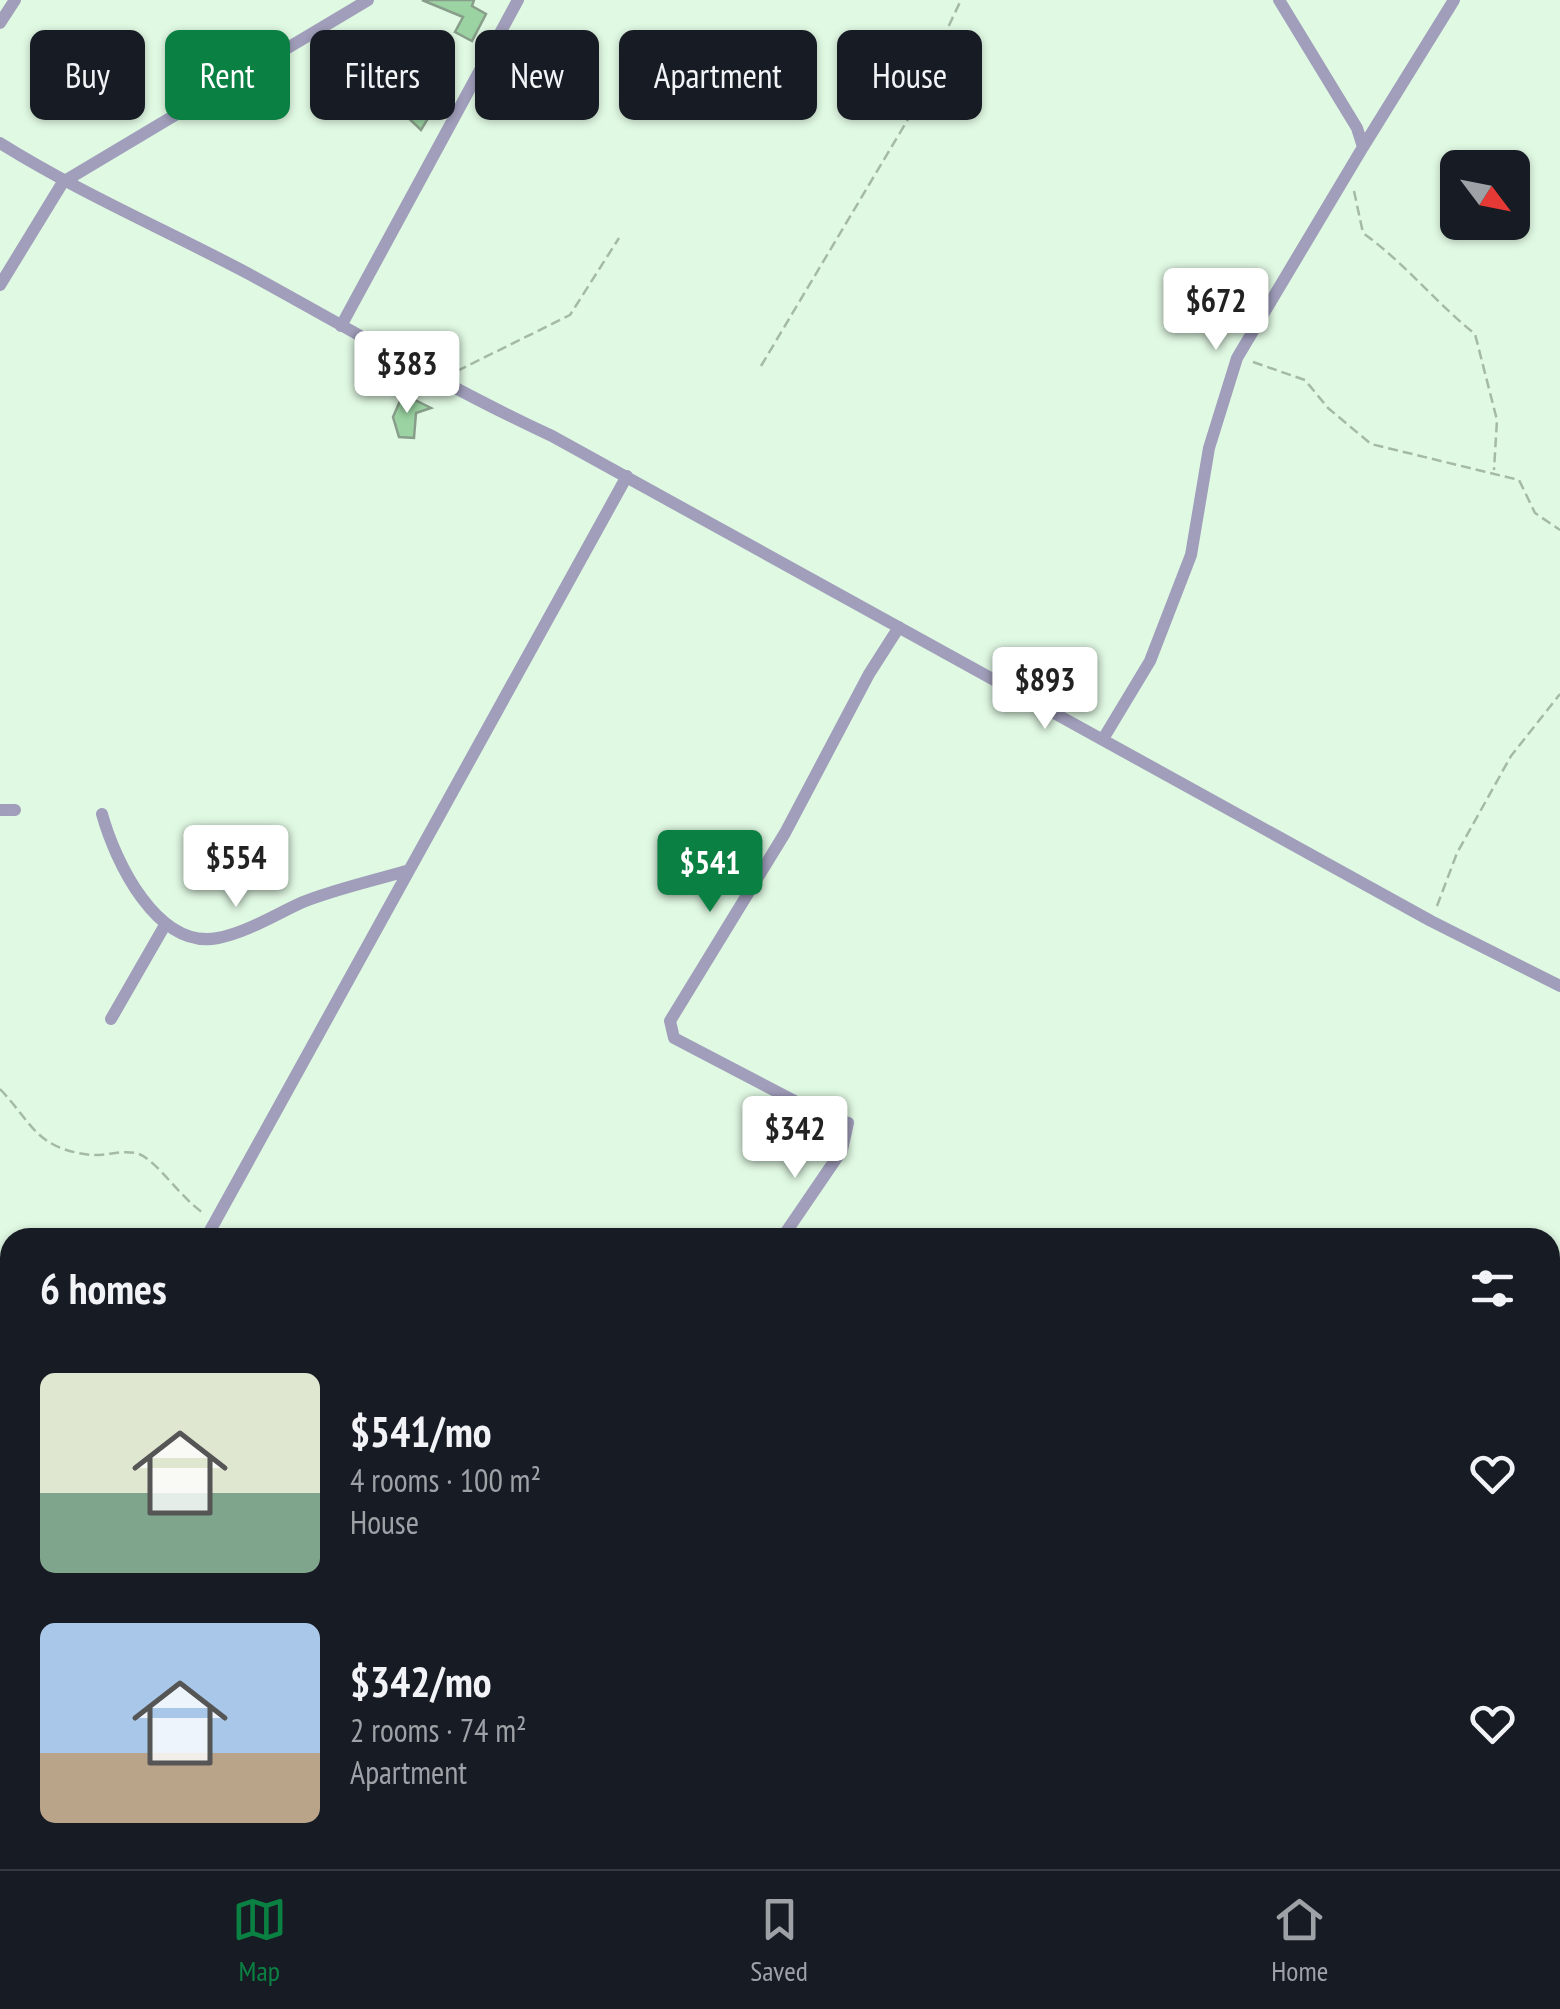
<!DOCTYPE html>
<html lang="en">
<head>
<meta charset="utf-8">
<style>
  body { margin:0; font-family:"PT Sans Narrow",sans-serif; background:#242831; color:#f1f3f6; height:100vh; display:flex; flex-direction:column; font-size:38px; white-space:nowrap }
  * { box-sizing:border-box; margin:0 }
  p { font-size:32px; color:#9ea1a6 }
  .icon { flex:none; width:55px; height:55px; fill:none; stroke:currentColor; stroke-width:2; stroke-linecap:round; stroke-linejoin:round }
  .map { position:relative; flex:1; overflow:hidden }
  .details { position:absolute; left:0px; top:1228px; width:1560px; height:642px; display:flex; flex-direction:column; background:#171b24; border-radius:30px 30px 0 0; box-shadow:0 2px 8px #0004 }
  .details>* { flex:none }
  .guide { position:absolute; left:30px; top:30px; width:1000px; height:90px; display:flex; gap:20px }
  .needle { width:65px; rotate:122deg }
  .buttons { position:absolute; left:1440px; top:150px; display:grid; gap:20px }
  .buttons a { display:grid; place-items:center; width:90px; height:90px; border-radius:15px; background:#171b24; box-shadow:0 2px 8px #0004; font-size:50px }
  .price { position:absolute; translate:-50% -85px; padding:0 22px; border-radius:10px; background:#fff; color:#222; font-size:32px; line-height:65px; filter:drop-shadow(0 2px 5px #0008) }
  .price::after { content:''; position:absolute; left:50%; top:60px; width:30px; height:22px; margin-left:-15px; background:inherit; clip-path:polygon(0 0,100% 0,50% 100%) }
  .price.selected { background:#0b8043; color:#fff }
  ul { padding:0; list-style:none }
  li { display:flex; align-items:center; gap:30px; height:250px; padding:0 40px }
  li span { display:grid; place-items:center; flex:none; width:280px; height:200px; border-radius:15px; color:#555 }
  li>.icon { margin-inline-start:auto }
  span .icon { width:120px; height:120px; fill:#fffc; stroke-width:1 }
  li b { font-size:42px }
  h2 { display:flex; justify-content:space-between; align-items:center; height:120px; padding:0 40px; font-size:42px }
  .chip { padding:0 35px; border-radius:15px; background:#171b24; box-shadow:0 2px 8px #0004; font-size:35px; line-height:90px }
  .chip.selected { background:#0b8043; color:#fff }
  .menu { display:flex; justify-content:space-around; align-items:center; height:140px; border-top:2px solid #363941; background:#171b24; font-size:28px; color:#9ea1a6 }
  .menu a { display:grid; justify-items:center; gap:5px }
  .menu .selected { color:#0b8043 }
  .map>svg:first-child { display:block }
</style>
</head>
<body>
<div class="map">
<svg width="1560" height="1869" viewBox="0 0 1560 1869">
  <rect width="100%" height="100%" fill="#e0f9e3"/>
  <path fill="#9bd4a2" stroke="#889e8a" stroke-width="2.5" d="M422 0H474L472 6 486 14 472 41 455 32 463 17Z
    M418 94 436 105 421 130 398 108Z
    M403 394 431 408 416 413 414 438 399 437 393 417Z"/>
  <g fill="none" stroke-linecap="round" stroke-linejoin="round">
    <path stroke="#a5b9a7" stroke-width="2.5" stroke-dasharray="10 5" stroke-linecap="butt" d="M1354 191 1363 233C1406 264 1435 302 1475 334L1497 420 1494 470
      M1253 362 1305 380 1328 408 1371 444 1519 480 1535 513 1560 530
      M761 366 929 84 935 55 961 0
      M457 371 570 315 619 238
      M1437 906 1457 853 1511 756 1560 694
      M0 1089C33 1124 36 1149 92 1155 107 1156 123 1149 139 1154 156 1160 181 1198 202 1212
      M1440 1238V1237
      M1550 1499 1560 1505
      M0 1701 10 1699
      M638 1860 647 1869
      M511 1869 527 1860
      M1109 1869 1115 1860"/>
    <path stroke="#a09eba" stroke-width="12" d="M0 23 15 0
      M0 143C80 193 166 230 249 274 350 329 448 388 552 436L1431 921 1560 986
      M1363 147 1454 0
      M0 285 63 182 368 0
      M341 326 518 0
      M1103 739 1150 661 1191 555 1209 448 1237 358 1363 147 1357 128 1279 0
      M0 810H15
      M102 814C115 861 157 950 218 938 248 932 276 914 303 902 336 889 372 881 406 871
      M111 1019 165 925
      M206 1238 627 476
      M782 1238 842 1150 848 1123 810 1109 674 1038 670 1021 785 833 869 674 899 627
      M0 1480 10 1476
      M1550 1787 1560 1768
      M0 1823H10
      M140 1860 153 1869
      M310 1869 315 1860
      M1507 1869 1511 1860"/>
  </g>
</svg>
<div class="buttons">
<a><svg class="needle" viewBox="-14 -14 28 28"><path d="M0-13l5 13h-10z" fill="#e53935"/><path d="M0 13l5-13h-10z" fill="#9ea1a6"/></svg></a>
</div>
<b class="price" style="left:1216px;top:353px">$672</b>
<b class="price" style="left:407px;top:416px">$383</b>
<b class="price" style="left:1045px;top:732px">$893</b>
<b class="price" style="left:236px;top:910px">$554</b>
<b class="price selected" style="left:710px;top:915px">$541</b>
<b class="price" style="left:795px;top:1181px">$342</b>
<div class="guide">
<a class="chip">Buy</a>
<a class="chip selected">Rent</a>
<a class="chip">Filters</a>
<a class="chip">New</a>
<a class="chip">Apartment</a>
<a class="chip">House</a>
</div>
<section class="details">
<h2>6 homes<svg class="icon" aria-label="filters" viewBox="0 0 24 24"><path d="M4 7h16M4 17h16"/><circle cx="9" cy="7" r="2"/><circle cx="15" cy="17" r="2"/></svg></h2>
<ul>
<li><span style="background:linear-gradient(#dfe7d0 60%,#7fa58c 0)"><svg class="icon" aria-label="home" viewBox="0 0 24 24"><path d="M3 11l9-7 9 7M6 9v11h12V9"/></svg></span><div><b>$541/mo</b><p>4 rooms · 100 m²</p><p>House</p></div><svg class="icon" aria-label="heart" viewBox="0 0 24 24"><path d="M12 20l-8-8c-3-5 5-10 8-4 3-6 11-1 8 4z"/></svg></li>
<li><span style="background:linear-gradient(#a9c7e8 65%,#b9a48a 0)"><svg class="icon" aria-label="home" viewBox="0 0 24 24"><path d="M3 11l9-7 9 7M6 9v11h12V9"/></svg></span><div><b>$342/mo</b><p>2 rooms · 74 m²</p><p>Apartment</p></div><svg class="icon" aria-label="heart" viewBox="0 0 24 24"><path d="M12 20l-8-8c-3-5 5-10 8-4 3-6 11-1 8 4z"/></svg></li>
</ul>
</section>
</div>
<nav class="menu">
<a class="selected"><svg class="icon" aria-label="map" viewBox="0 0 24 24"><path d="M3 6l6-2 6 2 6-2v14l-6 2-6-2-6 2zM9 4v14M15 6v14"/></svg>Map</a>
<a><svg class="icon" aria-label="saved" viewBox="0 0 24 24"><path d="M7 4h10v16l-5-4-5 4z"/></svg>Saved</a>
<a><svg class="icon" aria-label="home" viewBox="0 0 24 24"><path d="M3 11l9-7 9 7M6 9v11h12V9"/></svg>Home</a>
</nav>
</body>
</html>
